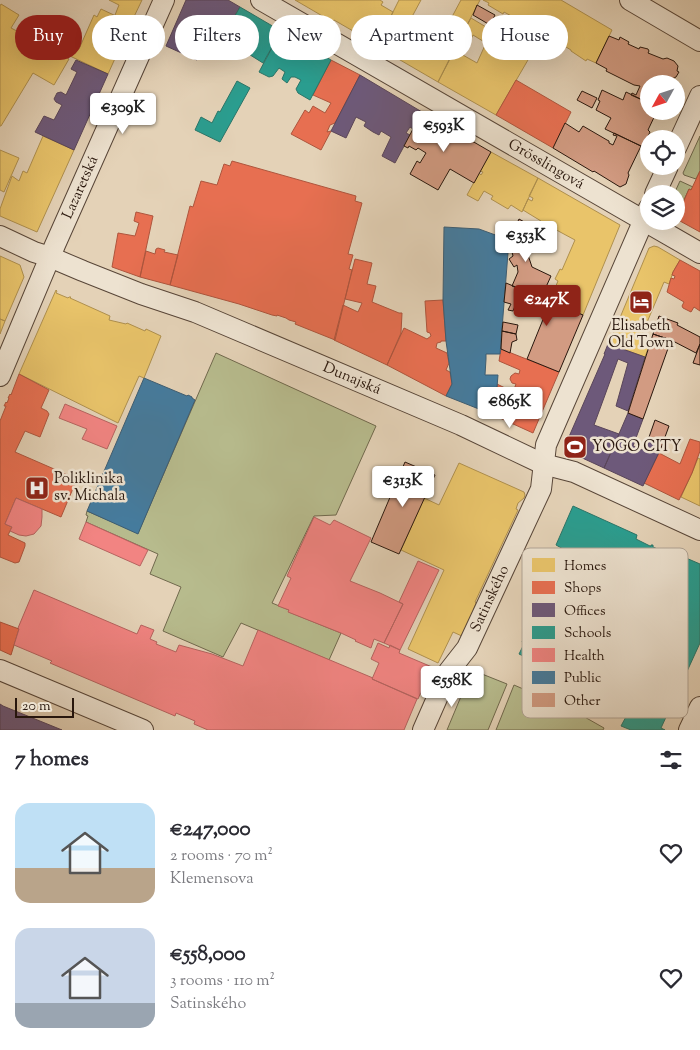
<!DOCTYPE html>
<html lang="en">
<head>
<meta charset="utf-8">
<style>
  body { margin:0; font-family:"Sorts Mill Goudy",serif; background:#f2f2f3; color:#2b2b33; height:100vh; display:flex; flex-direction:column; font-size:19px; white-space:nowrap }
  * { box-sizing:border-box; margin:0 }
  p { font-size:16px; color:#7c7c81 }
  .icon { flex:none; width:28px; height:28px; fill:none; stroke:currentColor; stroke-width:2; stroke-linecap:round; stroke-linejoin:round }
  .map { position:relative; height:730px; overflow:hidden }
  .drawer { display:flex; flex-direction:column; background:#fff; flex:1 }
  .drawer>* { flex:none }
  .banner { position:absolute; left:15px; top:15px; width:670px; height:45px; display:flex; gap:10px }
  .needle { width:32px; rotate:230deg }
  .tools { position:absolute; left:640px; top:75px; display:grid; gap:10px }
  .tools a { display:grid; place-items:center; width:45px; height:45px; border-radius:50%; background:#fff; box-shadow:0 5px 20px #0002; font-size:25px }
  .scale { position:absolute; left:15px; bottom:12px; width:59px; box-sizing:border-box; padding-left:5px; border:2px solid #29170d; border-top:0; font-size:14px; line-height:18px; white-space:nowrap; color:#29170d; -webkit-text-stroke:4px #ede2d0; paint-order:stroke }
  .price { position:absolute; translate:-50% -42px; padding:0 11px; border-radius:5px; background:#fff; color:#222; font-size:16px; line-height:32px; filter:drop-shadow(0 1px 2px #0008) }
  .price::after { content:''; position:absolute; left:50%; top:30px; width:15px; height:11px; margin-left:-8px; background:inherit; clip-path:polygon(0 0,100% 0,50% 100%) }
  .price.on { background:#8f2418; color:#fff }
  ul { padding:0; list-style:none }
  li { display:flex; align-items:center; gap:15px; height:125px; padding:0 15px }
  li span { display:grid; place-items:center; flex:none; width:140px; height:100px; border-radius:15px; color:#555 }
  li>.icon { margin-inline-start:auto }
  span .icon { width:60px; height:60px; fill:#fffc; stroke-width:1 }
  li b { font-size:21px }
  h2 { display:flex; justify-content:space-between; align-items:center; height:60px; padding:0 15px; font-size:21px }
  .chip { padding:0 18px; border-radius:22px; background:#fff; box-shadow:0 5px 20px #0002; font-size:18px; line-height:45px }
  .chip.on { background:#8f2418; color:#fff }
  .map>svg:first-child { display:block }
</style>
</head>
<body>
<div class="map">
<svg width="700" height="730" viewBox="0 0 700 730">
  <rect width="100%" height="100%" fill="#e4d2b7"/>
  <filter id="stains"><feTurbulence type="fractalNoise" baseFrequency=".004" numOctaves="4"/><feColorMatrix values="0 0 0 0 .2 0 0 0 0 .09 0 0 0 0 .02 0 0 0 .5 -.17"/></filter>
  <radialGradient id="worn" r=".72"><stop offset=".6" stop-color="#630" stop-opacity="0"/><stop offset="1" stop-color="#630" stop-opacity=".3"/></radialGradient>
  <path fill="#b7bb8d" stroke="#70694d" d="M700 136V171L696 179 684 175 683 173Z
    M680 181 693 187 691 190 689 189 679 211 676 209V194H674Z
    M216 353 376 426 336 515 314 516 272 603 289 610V612L341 633 329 660 241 623 223 657 163 631 181 587 150 574 158 554 86 522 88 516 86 515 87 511 138 533Z
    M472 670 507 684 488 730H447Z
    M514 685 574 711 604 728 603 730H496Z"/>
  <path fill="#e9c46a" stroke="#af904e" d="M109 0H142L131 23 115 15 119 5Z
    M295 0H380L383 2 381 5 393 12 376 46 374 45 376 41 355 28 353 31 334 20 333 22 331 21Z
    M399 0H421L407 26 438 43 461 0H480L453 52 447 50 445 54 451 57 438 82 376 46Z
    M483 0H561L612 30 596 63 587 59 586 61 571 51V50L561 44 560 46 545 37V35L540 32 539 34 534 31 535 30 530 27 529 28 514 20 515 18 504 12 503 14 488 5 489 3Z
    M1 4 19 15 11 28 46 46 69 59 54 85 33 73 1 126H0V6Z
    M101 9 131 23 108 74 53 48 57 40 67 45H69L79 49 94 15 97 17Z
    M471 18 511 42 513 39 517 41 515 44 532 53 496 115 438 82 454 50 477 63 486 43 473 35 468 45 459 40Z
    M43 136 74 150 37 232 0 216V209L12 176 19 181 23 171 27 173Z
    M0 150 19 158 4 192 0 190Z
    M491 152 538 178 522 212 511 205 508 209 491 199 493 196 484 191 478 201 467 195 479 173 481 175 483 172 480 171Z
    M538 178 620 225 583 315 549 302 558 281 555 279 560 269 562 270 575 240 549 226 547 229 539 224 541 221 523 210 528 199 532 201 533 198 529 196Z
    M654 246 658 247 680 260 673 272 669 284 664 282 640 339 650 343 645 357 609 344 649 248Z
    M0 256 20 265 24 277 5 321 0 319Z
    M56 290 57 291 56 293 68 298 69 297H71L70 298 110 316 109 320 126 324 127 323 145 331 146 329 161 336 144 378 139 376 118 423 19 374Z
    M0 319 5 321 0 334Z
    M698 458 700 459V506L681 497 692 473Z
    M459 463 524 492 525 495 524 498 518 503 516 509 518 510 475 602 476 603 464 637 453 632 438 663 408 649 444 570 401 550 424 498 439 505Z"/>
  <path fill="#e76f51" stroke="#ae553d" d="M331 60 360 75 335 123 330 125 327 132 331 131 321 150 291 134 305 110 309 113 313 106 325 113 331 103 313 95Z
    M516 80 571 112 553 148 496 115Z
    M232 161 356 196 355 201 362 203 348 254 353 255 349 269 352 270 335 340 295 324 296 322 289 320 286 318 277 315V316L272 315 239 304 170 285 190 206 193 207 201 181 217 185 224 164 230 166Z
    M700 171V232L680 221 681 219 678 214 689 189 691 190Z
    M136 212 153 216 140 277 112 267 118 233 135 236 139 223 134 221Z
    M158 248 165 250 164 252 178 255 170 285 140 277 146 251 155 254 156 249Z
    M355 259 372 263 367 284 376 286 372 302 399 313H402L401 333 387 365 334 340 343 305 358 312 362 303 345 299Z
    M680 260 700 271V311L694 307 691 312 683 308 682 306 684 302 667 292 671 278 674 279 675 276 672 275 673 272Z
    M443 300 446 341H441V342L437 343 436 348 447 353 449 363 446 370 450 372 452 384 446 396 387 365 404 328 427 339 431 336 430 333 427 332 425 301Z
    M501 349 559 372 533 433 489 413 496 399 497 384 513 392 516 384 512 383 510 379 511 376 515 373 519 374 520 370 499 361Z
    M19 374 49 390 41 408 47 411 49 414 40 437 25 431 15 452 77 479 61 517 16 498 5 524 12 527 8 535 25 543V546L19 562 15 563 0 557V421L6 406H4L6 402 7 403 9 398H8L10 394 11 395Z
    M690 439 700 442V451L692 473 679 500 644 483 659 453 680 464Z
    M0 622 19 629 11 655 0 650Z"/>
  <path fill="#6d597a" stroke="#594559" d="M186 0H228L240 7 222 38 216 35 207 38 203 46 205 47 204 50 202 49 200 54H202L200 58 198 57 197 60 166 46Z
    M76 60 108 74 74 150 35 132 44 116 54 120 62 105 56 102 54 99 57 93 61 92 66 95 77 72 71 69Z
    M360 75 422 112 413 129 410 127 406 133 410 135 395 163 382 156 391 137 381 131 379 135 373 132 364 126 366 122 356 117 346 138 331 131Z
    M608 344 645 357 628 411 616 406 628 363 618 359 605 395 594 425 619 434 604 468 565 450 569 439H568L605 354H604Z
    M628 413 643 419 633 446 642 450 648 440 661 448 643 486 604 468 609 457Z
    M0 704 3 706 62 730H0Z"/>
  <path fill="#2a9d8f" stroke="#2a7568" d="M240 7 281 31 263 63 247 53 246 54 237 49V47L222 38Z
    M281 31 304 43 331 60 310 100 298 93 296 89 301 80 295 77H291L287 83 282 79 285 72 279 68 273 76 269 77 259 72Z
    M237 81 250 88 220 142 195 130 201 117 212 123 218 111 220 112Z
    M573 506 637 535 636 539 650 546H651V545H653V547L660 550 661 549 664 550 663 551 678 557 679 555 700 564V643L661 728 665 730H631L621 726 628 713 643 679 625 670 630 661 623 658 629 645 635 648 646 629 663 636 677 604 675 603V600L662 593V595L659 594 651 611 640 606 639 609 623 602 625 598 614 593 621 576 619 575V574L591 562 579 588 582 590 552 656 549 655 544 666 519 654 524 644 522 642 565 550 556 545Z"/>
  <path fill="#f28482" stroke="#b6635f" d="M65 404 117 426 107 449 82 439 87 429 59 418Z
    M16 498 42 509V517L41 526 34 534 26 536 19 535 10 531 12 527 5 524Z
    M314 517 330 525 334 520 371 538 350 581 380 593 403 604 384 643 374 639 371 648 355 641 356 640 341 633 288 612 289 610 278 606 291 578 287 576Z
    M86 522 148 550 140 566 79 539Z
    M418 561 439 570 400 650 384 643 403 604 399 602Z
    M34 590 137 634 141 625 154 630 150 639 157 642 156 644 176 652 179 645 212 654 243 666 258 630 373 678 372 679 417 699 404 730H208L194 724 195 721 176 713 175 716 50 663 52 661 14 645 19 629 18 628Z
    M378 643 389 648 390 645 400 650 399 653 432 667 418 699 372 679 379 663 371 659Z"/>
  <path fill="#457b9d" stroke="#3d5d72" d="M444 227 479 229 509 240 500 354H486V359L485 375H498L496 399 489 413 446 396 452 384 446 341 443 300Z
    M144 378 187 396 188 395 192 397V398L195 400 138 534 87 511Z"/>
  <path fill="#d29b82" stroke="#29170d" d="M477 5 495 15 490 25 473 15Z
    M609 36 619 40 620 37 629 42 628 44 639 49 640 47 648 49 649 51 648 53 663 59 667 58 674 61 678 66 677 71 679 72 676 77 672 79 670 84H649V103L631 95 632 93 636 95 640 86 634 85 606 71 607 69 596 63Z
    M602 90 623 100 626 92 649 103V111H657L648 130 650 132 643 147 605 129 611 118 596 110 600 101 598 100Z
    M582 91 597 98 592 108 577 100Z
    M422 112 491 152 474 183 450 169 438 190 410 174 417 161 420 163 426 153 418 148 416 150 409 146 408 148 404 146Z
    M565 123 579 132 583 126 607 140 609 141V143L613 145 617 136 613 135 614 133 641 146 628 173 629 175 626 184 620 187 594 171 593 172 553 148Z
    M519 219 535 228 525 246 532 267 551 276 541 298 512 286 518 272 517 265 514 267 509 259 513 256 509 240Z
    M506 283 583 315 559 372 527 359 544 317 515 306 513 311 508 310 511 304 504 302Z
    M659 316 678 323 677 325 700 337V344L696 353 671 340 653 334Z
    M503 322 518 325 516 334 502 331Z
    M502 331 516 334 517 340 512 342 510 353 501 349Z
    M653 334 671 340 643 419 628 413Z
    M700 344V365L693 363Z
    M655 420 669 426 661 448 648 440Z
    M405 462 435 475 399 554 371 542Z"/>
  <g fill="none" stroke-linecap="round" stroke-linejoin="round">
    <g stroke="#584638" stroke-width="22">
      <g id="minor">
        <path id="s1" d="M261 0 700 253"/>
        <path d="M630 0 700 41"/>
        <path d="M676 148 700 96"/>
        <path d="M655 194 668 166"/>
        <path id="s2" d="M0 236 34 252 50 257 83 271 141 294 195 312 461 425 543 464 574 472 700 530"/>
        <path id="s3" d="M0 376 55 245 164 0"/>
        <path d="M0 670 143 730"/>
        <path id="s4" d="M423 730 449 671 467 648 541 489 546 445 649 208"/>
        <path d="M689 730 700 707"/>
      </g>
    </g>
    <use href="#minor" stroke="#ede2d0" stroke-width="20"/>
  </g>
  <defs>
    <g id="hotel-square" transform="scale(1.25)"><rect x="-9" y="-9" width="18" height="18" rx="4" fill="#8f2418" stroke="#ede2d0"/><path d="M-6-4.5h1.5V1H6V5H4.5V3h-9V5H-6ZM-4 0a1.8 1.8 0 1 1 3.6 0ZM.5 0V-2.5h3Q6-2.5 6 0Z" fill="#fff"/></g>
    <g id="stadium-square" transform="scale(1.25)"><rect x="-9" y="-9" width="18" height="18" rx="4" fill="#8f2418" stroke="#ede2d0"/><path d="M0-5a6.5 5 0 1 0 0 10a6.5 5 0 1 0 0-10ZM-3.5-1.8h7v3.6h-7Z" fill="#fff"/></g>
    <g id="hospital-square" transform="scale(1.25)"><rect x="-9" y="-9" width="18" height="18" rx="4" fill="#8f2418" stroke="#ede2d0"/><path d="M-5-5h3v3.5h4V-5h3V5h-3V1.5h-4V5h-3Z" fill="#fff"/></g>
  </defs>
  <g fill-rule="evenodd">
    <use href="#hotel-square" x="641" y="302"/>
    <use href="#stadium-square" x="575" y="447"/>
    <use href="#hospital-square" x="37" y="488"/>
  </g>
  <g text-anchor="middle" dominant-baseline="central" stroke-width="5" stroke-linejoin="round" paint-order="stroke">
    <g font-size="15" fill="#29170d" stroke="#ede2d0">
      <text stroke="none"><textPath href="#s1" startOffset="329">Grösslingová</textPath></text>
      <text stroke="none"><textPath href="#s3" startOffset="205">Lazaretská</textPath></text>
      <text stroke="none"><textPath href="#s2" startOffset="380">Dunajská</textPath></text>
      <text stroke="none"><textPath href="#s4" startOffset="148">Satinského</textPath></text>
    </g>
    <g font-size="15" fill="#29170d" stroke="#ede2d0" text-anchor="start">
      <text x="641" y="326" text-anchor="middle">Elisabeth<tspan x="641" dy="17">Old Town</tspan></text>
      <text x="592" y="447">YOGO CITY</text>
      <text x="54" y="479">Poliklinika<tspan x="54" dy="17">sv. Michala</tspan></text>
    </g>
  </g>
  <rect x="522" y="548" width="166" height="170" rx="8" fill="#ede2d0" stroke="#b2a596" stroke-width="1"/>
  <rect x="532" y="558" width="23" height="14" fill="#e9c46a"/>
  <rect x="532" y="581" width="23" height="13" fill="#e76f51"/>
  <rect x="532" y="603" width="23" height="14" fill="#6d597a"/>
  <rect x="532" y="626" width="23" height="13" fill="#2a9d8f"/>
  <rect x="532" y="648" width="23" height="14" fill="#f28482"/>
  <rect x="532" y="671" width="23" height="13" fill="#457b9d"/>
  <rect x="532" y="693" width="23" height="14" fill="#d29b82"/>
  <g font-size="14" fill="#29170d">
    <text x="564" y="570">Homes</text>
    <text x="564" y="592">Shops</text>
    <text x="564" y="615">Offices</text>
    <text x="564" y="637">Schools</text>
    <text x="564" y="660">Health</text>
    <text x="564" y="682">Public</text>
    <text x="564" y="705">Other</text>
  </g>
  <rect width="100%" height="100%" filter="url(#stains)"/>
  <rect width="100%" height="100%" fill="url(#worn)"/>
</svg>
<div class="tools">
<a><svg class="needle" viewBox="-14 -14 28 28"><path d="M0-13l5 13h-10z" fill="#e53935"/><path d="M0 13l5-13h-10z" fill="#7c7c81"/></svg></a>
<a><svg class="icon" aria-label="locate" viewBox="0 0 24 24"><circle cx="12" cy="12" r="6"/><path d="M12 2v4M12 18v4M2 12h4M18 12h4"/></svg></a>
<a><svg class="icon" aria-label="layers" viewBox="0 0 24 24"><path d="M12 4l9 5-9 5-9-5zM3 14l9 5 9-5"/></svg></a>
</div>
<div class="scale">20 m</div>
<b class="price" style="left:123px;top:135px">€309K</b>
<b class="price" style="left:444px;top:153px">€593K</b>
<b class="price" style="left:526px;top:263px">€353K</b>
<b class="price on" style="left:547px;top:327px">€247K</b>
<b class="price" style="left:510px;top:429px">€865K</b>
<b class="price" style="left:403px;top:508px">€313K</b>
<b class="price" style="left:452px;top:708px">€558K</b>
<div class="banner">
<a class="chip on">Buy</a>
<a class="chip">Rent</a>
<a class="chip">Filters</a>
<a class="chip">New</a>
<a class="chip">Apartment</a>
<a class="chip">House</a>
</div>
</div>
<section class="drawer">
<h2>7 homes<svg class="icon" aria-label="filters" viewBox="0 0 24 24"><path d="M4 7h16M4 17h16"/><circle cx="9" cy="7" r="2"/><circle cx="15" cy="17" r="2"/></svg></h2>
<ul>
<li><span style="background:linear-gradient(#bfe0f5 65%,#b9a48a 0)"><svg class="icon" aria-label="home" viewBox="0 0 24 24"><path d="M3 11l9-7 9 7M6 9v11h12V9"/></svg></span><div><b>€247,000</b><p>2 rooms · 70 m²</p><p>Klemensova</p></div><svg class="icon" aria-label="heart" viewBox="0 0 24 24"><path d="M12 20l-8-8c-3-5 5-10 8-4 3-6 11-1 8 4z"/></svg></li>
<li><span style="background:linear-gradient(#c9d6e8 75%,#9aa5b1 0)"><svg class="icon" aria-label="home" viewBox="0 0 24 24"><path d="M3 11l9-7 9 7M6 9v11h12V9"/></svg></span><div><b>€558,000</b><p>3 rooms · 110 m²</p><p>Satinského</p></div><svg class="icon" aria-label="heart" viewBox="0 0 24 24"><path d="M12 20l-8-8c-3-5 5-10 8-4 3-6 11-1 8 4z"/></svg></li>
</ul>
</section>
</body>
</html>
